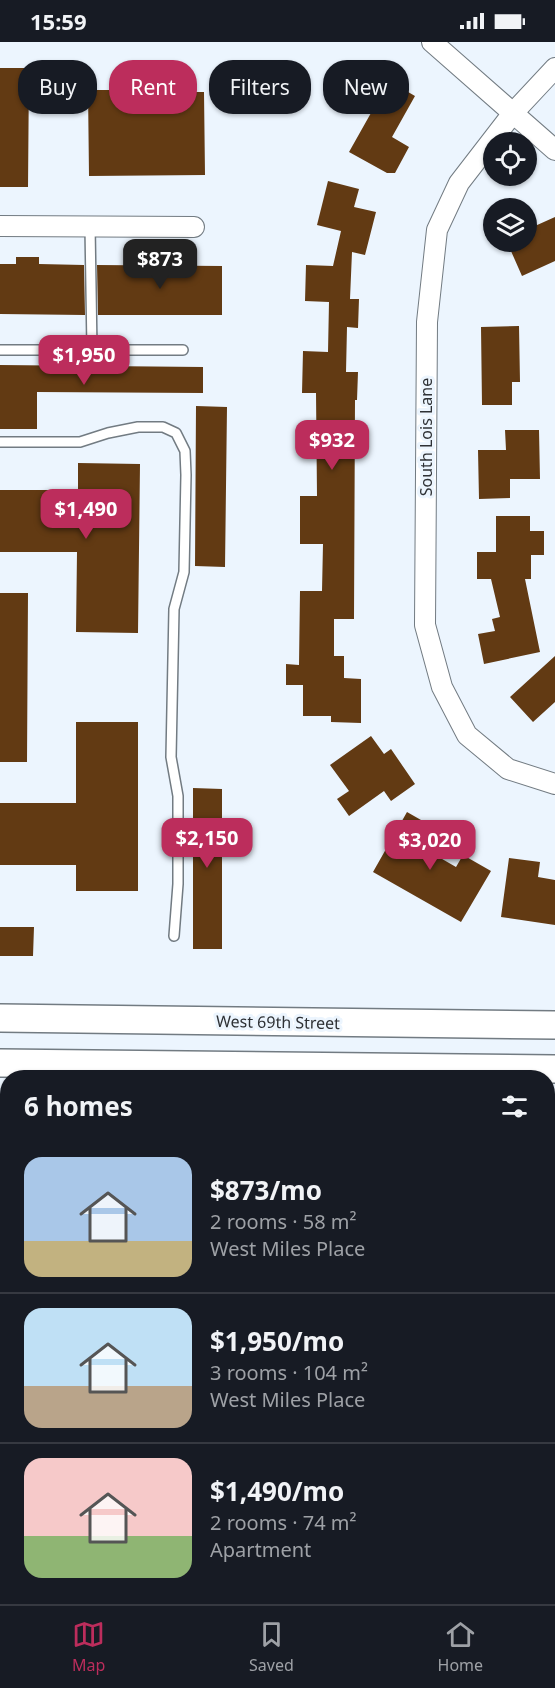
<!DOCTYPE html>
<html lang="en">
<head>
<meta charset="utf-8">
<style>
  body { margin:0; font-family:"Noto Sans",sans-serif; background:#20242c; color:#f1f3f6; height:100vh; display:flex; flex-direction:column; font-size:22px; white-space:nowrap }
  * { box-sizing:border-box; margin:0 }
  p { font-size:20px; color:#9ea1a6 }
  .icon { flex:none; width:33px; height:33px; fill:none; stroke:currentColor; stroke-width:2; stroke-linecap:round; stroke-linejoin:round }
  .map { position:relative; flex:1; overflow:hidden }
  .sheet { position:absolute; left:0px; top:1028px; width:555px; height:536px; display:flex; flex-direction:column; background:#171b24; border-radius:24px 24px 0 0; box-shadow:0 2px 4px #0004 }
  .sheet>* { flex:none }
  .banner { position:absolute; left:18px; top:18px; width:519px; height:54px; display:flex; gap:12px }
  .buttons { position:absolute; left:483px; top:90px; display:grid; gap:12px }
  .buttons a { display:grid; place-items:center; width:54px; height:54px; border-radius:50%; background:#171b24; box-shadow:0 2px 4px #0004; font-size:30px }
  .price { position:absolute; translate:-50% -51px; padding:0 14px; border-radius:12px; background:#bc2d5c; color:#fff; font-size:20px; line-height:39px; filter:drop-shadow(0 2px 3px #0008) }
  .price::after { content:''; position:absolute; left:50%; top:36px; width:18px; height:14px; margin-left:-9px; background:inherit; clip-path:polygon(0 0,100% 0,50% 100%) }
  .price.active { background:#222; color:#fff }
  ul { padding:0; list-style:none }
  li { display:flex; align-items:center; gap:18px; height:150px; padding:0 24px }
  li+li { border-top:2px solid #363941 }
  li span { display:grid; place-items:center; flex:none; width:168px; height:120px; border-radius:18px; color:#555 }
  li>.icon { margin-inline-start:auto }
  span .icon { width:72px; height:72px; fill:#fffc; stroke-width:1 }
  li b { font-size:26px }
  h2 { display:flex; justify-content:space-between; align-items:center; height:72px; padding:0 24px; font-size:26px }
  .tag { padding:0 21px; border-radius:24px; background:#171b24; box-shadow:0 2px 4px #0004; font-size:21px; line-height:54px }
  .tag.active { background:#bc2d5c; color:#fff }
  .status { display:flex; justify-content:space-between; align-items:center; height:42px; padding:0 30px; background:#171b24; direction:ltr }
  .status svg { height:16px; fill:currentColor }
  .dock { display:flex; justify-content:space-around; align-items:center; height:84px; border-top:2px solid #363941; background:#171b24; font-size:16px; color:#9ea1a6 }
  .dock a { display:grid; justify-items:center; gap:3px }
  .dock .active { color:#bc2d5c }
  .map>svg:first-child { display:block }
</style>
</head>
<body>
<div class="status"><b>15:59</b><svg viewBox="0 0 49 12"><path d="M0 12V9h3v3zM5 12V6h3v6zM10 12V3h3v9zM15 12V0h3v12zM26 1h20v11H26zM47 4h2v5h-2z"/></svg></div>
<div class="map">
<svg width="555" height="1562" viewBox="0 0 555 1562">
  <rect width="100%" height="100%" fill="#ecf5fe"/>
  <path fill="#dae8f6" d="M0 1064H8V1556H548V1068H555V1562H0Z"/>
  <path fill="#23cdda" d="M0 1096 8 1099 7 1325 0 1318Z"/>
  <path fill="#623a13" d="M0 26H29L28 145H0Z
    M133 38H160V50H204L205 133 89 134 88 48H133Z
    M389 39 415 54 392 95 409 105 395 131H387L349 110Z
    M328 139 359 147 354 165 376 170 365 213 352 210 350 257H359L358 286 347 285 346 330H358L357 358H355L354 577H334V614H344V636L361 637V681L331 680V674H303V643H286V622L299 623 300 549H322L323 502H300V454H317L316 351H302L303 309 328 310 329 260 305 259 306 223 333 224 341 189 317 183Z
    M555 175V219L522 234 507 200H526V188Z
    M16 215H39V222L84 223 85 273 0 272V222H16Z
    M97 223 222 224V273H98Z
    M519 284 520 340H512V363H482L481 285Z
    M0 323 203 325V351L37 350V387H0Z
    M196 364 227 365 225 525 195 524Z
    M505 388H539L540 437H510V456L479 457 478 408H506Z
    M78 421 140 422 138 591 76 590 77 510H0V448H78Z
    M496 474H530V489H544V513H531V537H525L540 610 484 622 478 592 495 589 492 577 500 575 491 537H477V510H496Z
    M0 551H28L27 720H0Z
    M555 614V660L533 680 510 655Z
    M76 680H138V849H76V823H0V761H76Z
    M371 694 384 712 391 707 415 742 391 759 384 749 349 774 337 757 349 749 330 723Z
    M193 746 222 747V907H193Z
    M407 770 435 786 423 806 456 825 463 813 491 829 461 880 373 830Z
    M509 816 540 820 538 835 555 838V883L501 875Z
    M0 885H34L33 914H0Z"/>
  <g fill="none" stroke-linecap="round" stroke-linejoin="round">
    <g stroke="#727b82" stroke-width="12">
      <path id="lane" d="M90 184 92 308
        M0 308H183
        M0 400H80L108 391 138 385H163L176 391 185 409 186 433 184 530 174 567 171 715 178 754V842L174 894
        M0 1345 8 1350
        M548 1363 555 1362"/>
    </g>
    <g stroke="#727b82" stroke-width="22">
      <path id="street" d="M432 0 555 108
        M555 26 513 71 459 141 437 188 427 280 425 583 442 645 467 693 508 727 555 742
        M0 184 194 185"/>
    </g>
    <g stroke="#727b82" stroke-width="30">
      <path id="secondary" d="M0 976 555 983
        M0 1021 555 1027"/>
    </g>
    <use href="#lane" stroke="#fff" stroke-width="9"/>
    <use href="#street" stroke="#fff" stroke-width="20"/>
    <use href="#secondary" stroke="#fff" stroke-width="27"/>
  </g>
  <g text-anchor="middle" dominant-baseline="central" stroke-width="6" stroke-linejoin="round" paint-order="stroke">
    <g font-size="16" fill="#2e3135" stroke="#ecf5fe">
      <text transform="translate(426 395) rotate(-90)">South Lois Lane</text>
      <text transform="translate(278 980) rotate(1)">West 69th Street</text>
    </g>
  </g>
</svg>
<div class="buttons">
<a><svg class="icon" aria-label="locate" viewBox="0 0 24 24"><circle cx="12" cy="12" r="6"/><path d="M12 2v4M12 18v4M2 12h4M18 12h4"/></svg></a>
<a><svg class="icon" aria-label="layers" viewBox="0 0 24 24"><path d="M12 4l9 5-9 5-9-5zM3 14l9 5 9-5"/></svg></a>
</div>
<b class="price active" style="left:160px;top:248px">$873</b>
<b class="price" style="left:84px;top:344px">$1,950</b>
<b class="price" style="left:332px;top:429px">$932</b>
<b class="price" style="left:86px;top:498px">$1,490</b>
<b class="price" style="left:207px;top:827px">$2,150</b>
<b class="price" style="left:430px;top:829px">$3,020</b>
<div class="banner">
<a class="tag">Buy</a>
<a class="tag active">Rent</a>
<a class="tag">Filters</a>
<a class="tag">New</a>
</div>
<section class="sheet">
<h2>6 homes<svg class="icon" aria-label="filters" viewBox="0 0 24 24"><path d="M4 7h16M4 17h16"/><circle cx="9" cy="7" r="2"/><circle cx="15" cy="17" r="2"/></svg></h2>
<ul>
<li><span style="background:linear-gradient(#a9c7e8 70%,#c2b280 0)"><svg class="icon" aria-label="home" viewBox="0 0 24 24"><path d="M3 11l9-7 9 7M6 9v11h12V9"/></svg></span><div><b>$873/mo</b><p>2 rooms · 58 m²</p><p>West Miles Place</p></div></li>
<li><span style="background:linear-gradient(#bfe0f5 65%,#b9a48a 0)"><svg class="icon" aria-label="home" viewBox="0 0 24 24"><path d="M3 11l9-7 9 7M6 9v11h12V9"/></svg></span><div><b>$1,950/mo</b><p>3 rooms · 104 m²</p><p>West Miles Place</p></div></li>
<li><span style="background:linear-gradient(#f6c9c9 65%,#8fb573 0)"><svg class="icon" aria-label="home" viewBox="0 0 24 24"><path d="M3 11l9-7 9 7M6 9v11h12V9"/></svg></span><div><b>$1,490/mo</b><p>2 rooms · 74 m²</p><p>Apartment</p></div></li>
</ul>
</section>
</div>
<nav class="dock">
<a class="active"><svg class="icon" aria-label="map" viewBox="0 0 24 24"><path d="M3 6l6-2 6 2 6-2v14l-6 2-6-2-6 2zM9 4v14M15 6v14"/></svg>Map</a>
<a><svg class="icon" aria-label="saved" viewBox="0 0 24 24"><path d="M7 4h10v16l-5-4-5 4z"/></svg>Saved</a>
<a><svg class="icon" aria-label="home" viewBox="0 0 24 24"><path d="M3 11l9-7 9 7M6 9v11h12V9"/></svg>Home</a>
</nav>
</body>
</html>
